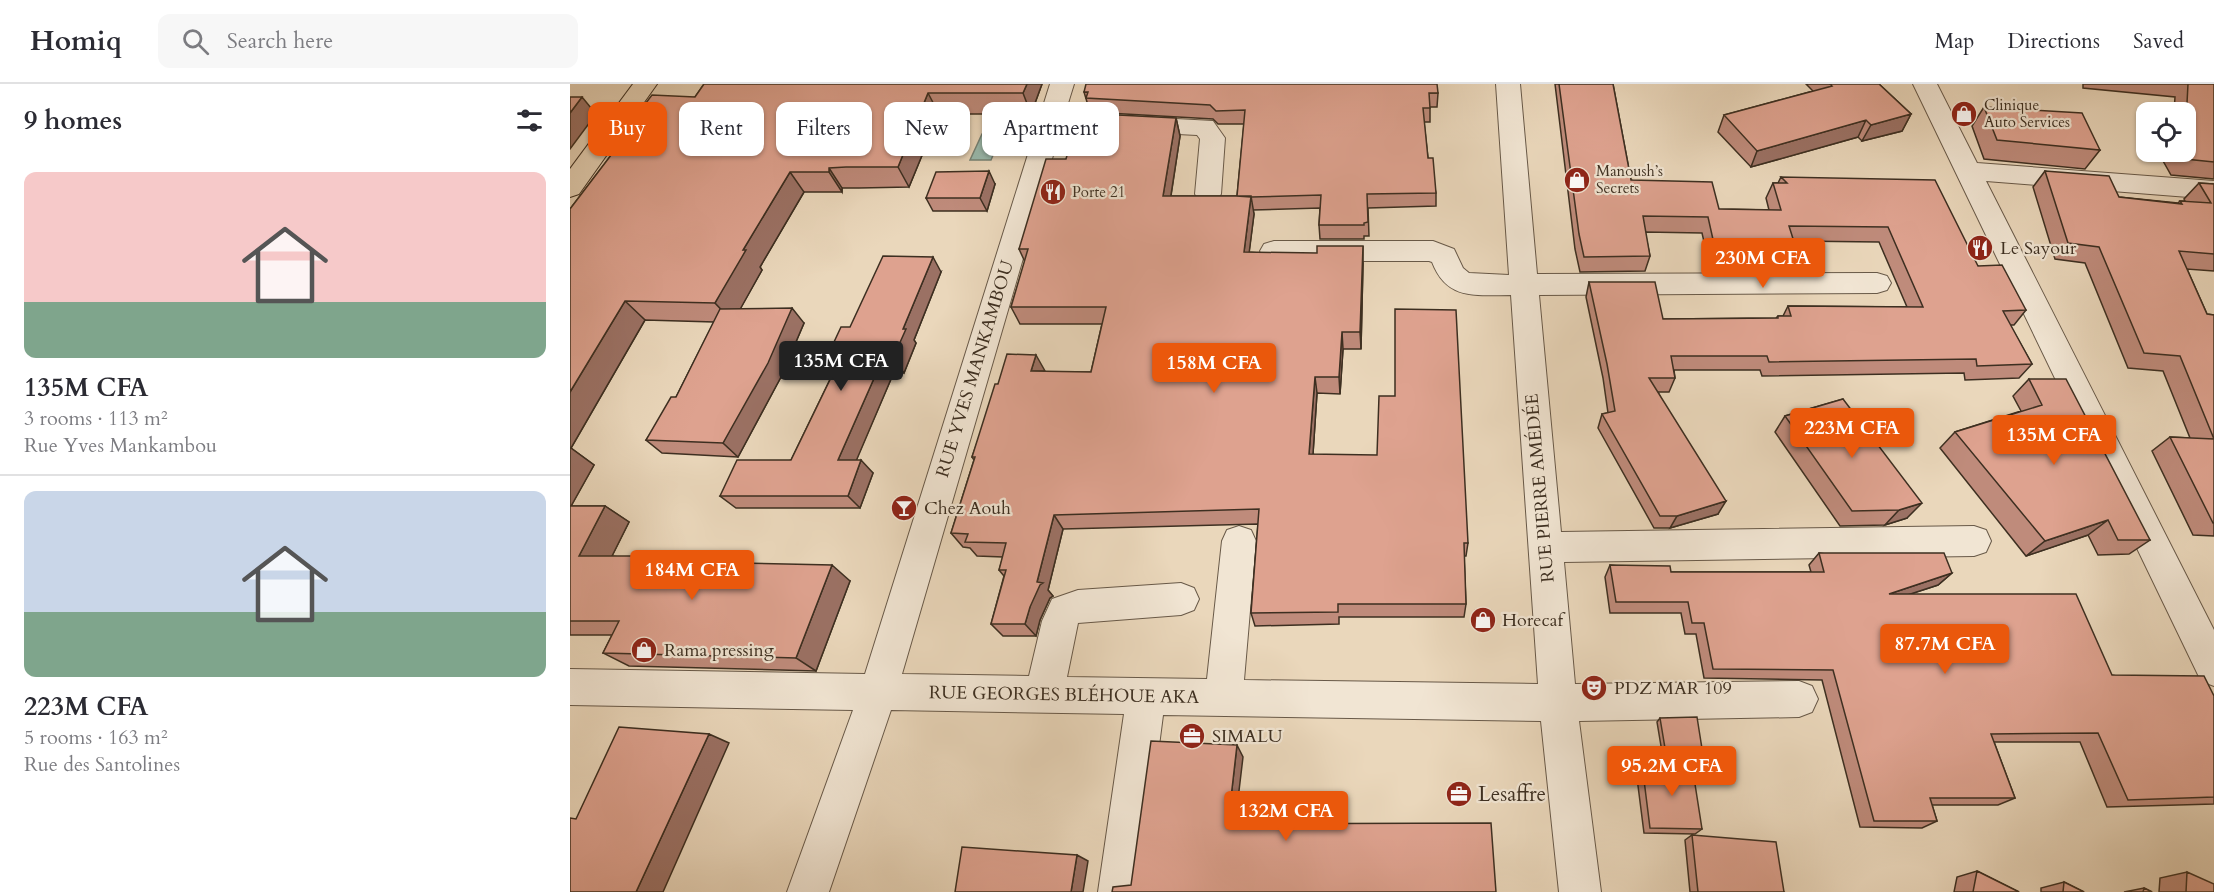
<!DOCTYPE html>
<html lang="en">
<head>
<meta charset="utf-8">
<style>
  body { margin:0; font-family:Cardo,serif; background:#f7f7f7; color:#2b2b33; height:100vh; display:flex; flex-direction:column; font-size:22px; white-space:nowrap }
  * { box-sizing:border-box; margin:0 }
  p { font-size:20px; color:#7c7c81 }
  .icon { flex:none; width:33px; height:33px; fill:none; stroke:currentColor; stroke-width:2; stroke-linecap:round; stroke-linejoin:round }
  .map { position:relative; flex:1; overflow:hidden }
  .side { display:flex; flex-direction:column; background:#fff; width:570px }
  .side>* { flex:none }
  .banner { position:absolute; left:18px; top:18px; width:570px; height:54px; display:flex; gap:12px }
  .fabs { position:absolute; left:1566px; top:18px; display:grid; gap:12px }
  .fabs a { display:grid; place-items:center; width:60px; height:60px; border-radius:12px; background:#fff; box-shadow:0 2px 4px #0004; font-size:30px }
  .price { position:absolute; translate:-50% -51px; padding:0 14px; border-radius:6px; background:#ea580c; color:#fff; font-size:20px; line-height:39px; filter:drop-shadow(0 2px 3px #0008) }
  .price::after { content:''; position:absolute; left:50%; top:36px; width:18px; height:14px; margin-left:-9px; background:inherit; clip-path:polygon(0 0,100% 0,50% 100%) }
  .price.selected { background:#222; color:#fff }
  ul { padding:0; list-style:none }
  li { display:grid; align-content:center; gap:12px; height:318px; padding:0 24px }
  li+li { border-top:2px solid #e1e1e2 }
  li span { display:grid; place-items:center; height:186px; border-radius:12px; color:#555 }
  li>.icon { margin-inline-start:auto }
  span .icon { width:108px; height:108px; fill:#fffc; stroke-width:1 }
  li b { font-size:26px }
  h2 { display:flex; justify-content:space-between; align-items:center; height:72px; padding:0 24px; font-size:26px }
  .chip { padding:0 21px; border-radius:12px; background:#fff; box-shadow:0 2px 4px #0004; font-size:21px; line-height:54px }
  .chip.selected { background:#ea580c; color:#fff }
  header { display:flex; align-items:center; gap:36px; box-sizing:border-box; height:84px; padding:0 30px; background:#fff; border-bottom:2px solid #e1e1e2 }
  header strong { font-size:28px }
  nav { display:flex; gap:33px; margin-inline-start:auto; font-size:21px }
  .search { width:420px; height:54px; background:#f7f7f7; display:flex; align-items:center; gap:15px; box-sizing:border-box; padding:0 21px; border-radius:12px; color:#7c7c81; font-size:22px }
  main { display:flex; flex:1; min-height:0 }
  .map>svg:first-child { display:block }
</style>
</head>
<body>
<header>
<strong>Homiq</strong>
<div class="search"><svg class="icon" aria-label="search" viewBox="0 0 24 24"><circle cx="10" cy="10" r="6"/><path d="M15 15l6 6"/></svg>Search here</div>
<nav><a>Map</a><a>Directions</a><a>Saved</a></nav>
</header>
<main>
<section class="side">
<h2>9 homes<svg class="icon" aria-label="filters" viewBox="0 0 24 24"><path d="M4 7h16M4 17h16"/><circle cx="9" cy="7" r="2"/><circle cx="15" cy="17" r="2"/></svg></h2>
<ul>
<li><span style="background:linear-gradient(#f6c9c9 70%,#7fa58c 0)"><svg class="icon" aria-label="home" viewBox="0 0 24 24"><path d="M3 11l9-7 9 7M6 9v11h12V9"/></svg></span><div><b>135M CFA</b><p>3 rooms · 113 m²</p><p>Rue Yves Mankambou</p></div></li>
<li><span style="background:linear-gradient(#c9d6e8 65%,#7fa58c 0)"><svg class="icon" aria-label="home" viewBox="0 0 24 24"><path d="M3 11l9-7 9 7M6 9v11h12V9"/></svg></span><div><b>223M CFA</b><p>5 rooms · 163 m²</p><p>Rue des Santolines</p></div></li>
</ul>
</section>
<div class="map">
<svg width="1644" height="808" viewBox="0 0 1644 808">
  <rect width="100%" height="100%" fill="#ead7bb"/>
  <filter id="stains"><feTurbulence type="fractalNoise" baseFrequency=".00333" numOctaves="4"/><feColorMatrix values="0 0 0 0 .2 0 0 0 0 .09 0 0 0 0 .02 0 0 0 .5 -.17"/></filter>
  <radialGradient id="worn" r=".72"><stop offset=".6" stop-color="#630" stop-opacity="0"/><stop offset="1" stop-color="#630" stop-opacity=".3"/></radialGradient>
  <path fill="#98baae" stroke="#748276" stroke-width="1.5" d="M412 50H432L421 76H400Z"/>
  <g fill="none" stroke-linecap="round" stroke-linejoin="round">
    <g stroke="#685948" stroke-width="2">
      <path id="minor" d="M480 0H504L495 29 643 37 655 54 651 110 647 116 638 119 629 116 625 110 630 55 627 51 491 44 332 590 459 592 472 537 482 515 508 506 611 499 624 504 629 515 624 526 611 531 508 539 497 593 637 595 652 457 657 446 669 442 681 446 686 457 674 596 968 600 941 211C906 211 877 217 862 178L859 177H704L694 174 690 167 694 160 704 157H863L884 165 893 184 899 189 939 191 926 0H950L967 190 1307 189 1317 192 1321 199 1317 206 1307 209 969 211 991 448 1404 442 1416 446 1421 457 1416 468 1404 472 994 478 1005 600 1229 597 1242 602 1248 615 1242 628 1229 633 1009 637 1031 808H989L971 637 593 631 570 808H528L554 630 321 626 259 808H217L283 626 0 621V585L295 590Z
        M1343 0H1367L1407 79 1644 97V115L1416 97 1644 546V602L1631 597Z"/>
    </g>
    <g stroke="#3d2f21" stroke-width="2">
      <path id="major" d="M63 0H87L9 110 0 113V85Z"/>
    </g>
    <use href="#minor" fill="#f1e5d3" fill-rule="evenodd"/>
    <use href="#major" fill="#ead7bb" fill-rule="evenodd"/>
  </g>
  <path fill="#bf8b7b" stroke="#3d2f21" stroke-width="1.5" d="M134 0H472L461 30H369L339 103 289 104H272V108H234L190 183 192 186 170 225 234 239 211 293 168 373 92 369 76 356 106 313 144 238 75 236 1 364 24 381 1 422H35L59 438 42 472 76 477 280 497 246 587 59 582 33 569 42 551H0V125L62 44 59 41 125 13Z
    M985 0H1043L1061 96 1149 125 1199 126 1196 114 1203 99H1208L1211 93 1408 182 1456 226 1444 241H1440L1462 280 1449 294 1395 296 1394 289 1192 292 1190 286H1104L1105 294 1099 308H1088L1148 430 1100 444H1084L1028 344 1032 330 1038 329 1033 294 1016 213 1019 198 1093 235 1206 234 1208 232H1213L1218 222 1337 223 1309 158 1223 157 1225 161 1217 176 1138 175 1132 149 1075 148 1080 172 1075 187 1010 188 1005 165Z
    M1236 0H1309L1341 30 1332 47 1292 57 1288 53 1181 83 1148 48 1154 31 1243 7Z
    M1513 0H1644V95L1601 91 1588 68H1616V28H1604L1605 13 1513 4Z
    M514 8 868 9 867 23H860V38H854L858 74 866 109V122L798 124 799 152H794V155H750L749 141 750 124 683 126 684 130 679 168 793 179 791 265H773L770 310 747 309 743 370 898 459 896 472H894L896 520 894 533H769V540L685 542 681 529 688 440 493 445 478 506 483 512 480 514 470 536 466 552H433L421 540 434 492 429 486 433 473 407 472 400 464 393 463 381 449 404 376 402 373 428 300 475 288H521L532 240H450L441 223 455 178 449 165 496 75 606 34 610 52 601 112H667L674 40H648L643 35 520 28Z
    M1414 23 1530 66 1515 85 1414 75 1402 42Z
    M1475 87 1549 113 1608 119 1610 117H1615L1614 115 1629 99 1644 100V187L1617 185 1637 230 1644 231V452L1623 451 1582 367 1600 353 1620 354 1593 287 1558 284 1515 179 1485 175 1463 103Z
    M425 100 417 127H363L356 114Z
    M371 188 344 256 346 259 334 289 324 288 286 376 303 389 290 424H166L150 412 221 376 266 283 257 273Z
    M1459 295 1580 456 1559 470 1528 471 1518 451 1456 472 1370 364 1385 348 1451 327 1443 312Z
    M1273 315 1337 434 1315 441 1270 442 1205 348 1215 332Z
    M1249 469 1382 489 1368 501 1340 510 1542 591 1644 612V720L1537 723 1510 658H1424L1445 714 1428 721H1362L1367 737 1352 744 1290 743 1252 596 1134 594 1126 550H1115L1111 529H1040L1035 493 1040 481 1101 488H1241L1239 481Z
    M1090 634 1133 671 1130 674H1093L1087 638Z
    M1072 680 1132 745 1125 750 1074 749 1066 686Z
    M1122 751 1214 808H1120L1115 756Z
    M1407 787 1449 808H1384L1387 793Z
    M1617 788 1644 808H1589L1590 794Z
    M1494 798 1514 808H1471V804Z
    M1574 804 1582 808H1554Z"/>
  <path fill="#9b7164" stroke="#3d2f21" stroke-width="1.5" d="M457 0H472L461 30 453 9Z
    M358 9 369 30 339 103 328 83Z
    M12 13 26 30 0 65V29Z
    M1341 30 1332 47 1292 57 1301 41Z
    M606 34 610 52 598 130 593 112Z
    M1296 36 1288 53 1181 83 1187 67Z
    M259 84 272 104V108L259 88Z
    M419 87 425 100 417 127 410 114Z
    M220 88 234 108 190 183 192 186 163 238 145 219 173 166Z
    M681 112 684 130 677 186 674 168Z
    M793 162V179L791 265 790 248Z
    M363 173 371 188 344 256 346 259 334 289 323 274 333 245Z
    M55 217 75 236 1 364 24 381 0 424V308Z
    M222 224 234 239 211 293 168 373 153 359Z
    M772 248 773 265 770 310 769 293Z
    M466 271 475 287H461Z
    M313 274 324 288 281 389 268 376Z
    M745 293 747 309 742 385 739 370Z
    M291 376 303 389 290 424 278 412Z
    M1156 417 1148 430 1100 444 1107 432Z
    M1352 419 1337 434 1315 441 1329 426Z
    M35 422 59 438 34 488 9 472Z
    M484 431 493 445 478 506 483 512 480 514 470 536 466 552 455 540 467 498Z
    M1538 436 1518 451 1456 472 1475 457Z
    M68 472 91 487 65 477Z
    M262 481 280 497 246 587 226 574Z
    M1382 489 1368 501 1307 521 1319 510Z
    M139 650 159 659 93 808H66Z
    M667 661 673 673 664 749 658 740Z
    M507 771 518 777 513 808H501Z"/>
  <path fill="#dea28f" stroke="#3d2f21" stroke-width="1.5" d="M134 0H457L453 9H358L328 83H276L259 84V88H220L173 166H176L145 219 55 217 0 308V125L64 41H59L82 11 125 13Z
    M516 0H867L868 9H859L860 24H853L858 74H863L866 109 797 110 798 138 794 139V141H749L751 111 681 113 667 112 675 26 646 27 640 21 516 14 518 8H514Z
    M989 0H1043L1061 96 1142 98 1149 125 1211 126 1203 99H1217L1211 93 1365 96 1408 182 1432 181 1456 226 1433 227 1462 280 1407 282 1406 275 1199 278 1197 272H1101L1105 294H1079L1156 417 1107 432H1090L1032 330 1045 327 1037 280 1019 198H1085L1093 235 1208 234V232H1221L1218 222 1353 223 1318 143 1219 142 1225 161 1144 160 1138 133 1073 132 1080 172 1014 173 1009 150Z
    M1260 0H1309L1341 30 1301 41 1296 36 1187 67 1154 31 1262 2Z
    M1618 0H1644V78L1615 75 1611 68H1616V38Z
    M0 13H12L0 29Z
    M1414 23 1512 29 1530 66 1427 56Z
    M509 29 606 34 593 112H681L674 168 747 169V162H793L790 248H772L769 293H745L739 370 807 371 809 312H825V225L886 226 898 459H894L896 520H768V528L681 529 689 425 484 431 467 498 473 499 470 501 460 523 455 540H421L436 486H429L436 459 395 458 398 450 381 449 405 373H402L425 300H428L437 270 466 271 461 287 521 288 536 223H441L458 165H449L476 75H496Z
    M419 87 410 114H356L366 88Z
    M1475 87 1539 92 1549 113 1612 120 1610 117 1641 119 1629 99 1644 100V170L1609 167 1637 230 1644 231V355L1610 272 1574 269 1529 163 1498 159Z
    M313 172 363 173 333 245H336L323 274H313L268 376H291L278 412H150L167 376H221L271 273H257L271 243H280Z
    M222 224 198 279 153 359 76 356 101 313H106L150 225Z
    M1459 295H1496L1580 456H1548L1538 436 1475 457 1385 348 1472 321Z
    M1273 315 1352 419 1329 426 1282 427 1215 332Z
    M1600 353 1644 355V439H1643Z
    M0 422H35L9 472H68L65 477 262 481 226 574 33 569 49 537H0Z
    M1249 469H1374L1382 489 1319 510H1506L1542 591 1634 592 1644 612V713L1558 716 1528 649 1421 650 1445 714H1360L1367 737H1304L1263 586 1143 585 1134 539H1122L1118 518H1046L1040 481 1100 482 1101 488H1254Z
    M1127 633 1133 671 1096 670 1090 634Z
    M49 643 139 650 66 808H0V734L6 735Z
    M581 657 667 661 658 740 921 739 926 808H542L543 803 561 801Z
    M1072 680 1122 681 1132 745 1080 744Z
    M1122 751 1206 758 1214 808H1128Z
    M392 763 507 771 501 808H385Z
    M1407 787 1449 808H1403Z
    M1617 788 1644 800V808H1616Z
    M1494 798 1514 808H1493Z
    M1574 804 1582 808H1573Z"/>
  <defs>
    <g id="shop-disc" transform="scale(1.35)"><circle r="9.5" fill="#8f2418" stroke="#f1e5d3"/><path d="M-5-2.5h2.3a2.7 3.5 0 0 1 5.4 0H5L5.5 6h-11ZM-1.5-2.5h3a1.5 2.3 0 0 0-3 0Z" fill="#fff"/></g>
    <g id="restaurant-disc" transform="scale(1.35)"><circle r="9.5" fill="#8f2418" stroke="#f1e5d3"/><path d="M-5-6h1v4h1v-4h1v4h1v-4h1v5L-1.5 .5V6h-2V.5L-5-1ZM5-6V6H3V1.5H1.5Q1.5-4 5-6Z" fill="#fff"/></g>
    <g id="bar-disc" transform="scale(1.35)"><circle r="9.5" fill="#8f2418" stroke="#f1e5d3"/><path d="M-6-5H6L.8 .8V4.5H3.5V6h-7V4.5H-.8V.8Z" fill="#fff"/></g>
    <g id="theatre-disc" transform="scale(1.35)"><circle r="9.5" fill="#8f2418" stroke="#f1e5d3"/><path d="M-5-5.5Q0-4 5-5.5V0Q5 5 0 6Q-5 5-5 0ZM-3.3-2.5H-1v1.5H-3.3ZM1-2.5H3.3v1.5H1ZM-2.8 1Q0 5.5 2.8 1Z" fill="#fff"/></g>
    <g id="office-disc" transform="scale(1.35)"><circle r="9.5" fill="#8f2418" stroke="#f1e5d3"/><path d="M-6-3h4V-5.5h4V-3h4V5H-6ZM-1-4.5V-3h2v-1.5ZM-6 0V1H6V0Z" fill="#fff"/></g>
  </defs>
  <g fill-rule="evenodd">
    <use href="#shop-disc" x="1394" y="30"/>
    <use href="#shop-disc" x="1007" y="96"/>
    <use href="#restaurant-disc" x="483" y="108"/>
    <use href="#restaurant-disc" x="1410" y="164"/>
    <use href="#bar-disc" x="334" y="424"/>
    <use href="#shop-disc" x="913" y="536"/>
    <use href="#shop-disc" x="74" y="566"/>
    <use href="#theatre-disc" x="1024" y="604"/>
    <use href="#office-disc" x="622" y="652"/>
    <use href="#office-disc" x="889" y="710"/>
  </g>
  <g text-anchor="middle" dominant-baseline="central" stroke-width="4.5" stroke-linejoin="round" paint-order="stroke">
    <g font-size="15" fill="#3d2f21" stroke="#f1e5d3" text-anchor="start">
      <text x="1414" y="21">Clinique<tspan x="1414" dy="17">Auto Services</tspan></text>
      <text x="1026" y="87">Manoush’s<tspan x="1026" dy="17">Secrets</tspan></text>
      <text x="502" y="108">Porte 21</text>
    </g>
    <g font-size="18" fill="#3d2f21" stroke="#f1e5d3" text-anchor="start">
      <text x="1430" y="164">Le Sayour</text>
      <text x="354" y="424">Chez Aouh</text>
      <text x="932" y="536">Horecaf</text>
      <text x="94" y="566">Rama pressing</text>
      <text x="1044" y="604">PDZ MAR 109</text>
      <text x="642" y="652">SIMALU</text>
    </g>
    <g font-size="18" fill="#3d2f21" stroke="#f1e5d3">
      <text transform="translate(405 285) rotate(-73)">RUE YVES MANKAMBOU</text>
      <text transform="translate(970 404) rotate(-95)">RUE PIERRE AMÉDÉE</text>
      <text transform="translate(494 611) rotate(1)">RUE GEORGES BLÉHOUE AKA</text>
    </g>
    <g font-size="21" fill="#3d2f21" stroke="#f1e5d3" text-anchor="start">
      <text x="908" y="710">Lesaffre</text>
    </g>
  </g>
  <rect width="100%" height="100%" filter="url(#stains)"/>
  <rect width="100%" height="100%" fill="url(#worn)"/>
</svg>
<div class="fabs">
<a><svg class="icon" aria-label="locate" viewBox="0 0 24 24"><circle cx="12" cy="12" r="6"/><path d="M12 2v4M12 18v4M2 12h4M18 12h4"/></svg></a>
</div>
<b class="price" style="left:1193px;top:205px">230M CFA</b>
<b class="price selected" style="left:271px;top:308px">135M CFA</b>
<b class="price" style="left:644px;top:310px">158M CFA</b>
<b class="price" style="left:1282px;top:375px">223M CFA</b>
<b class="price" style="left:1484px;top:382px">135M CFA</b>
<b class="price" style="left:122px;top:517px">184M CFA</b>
<b class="price" style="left:1375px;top:591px">87.7M CFA</b>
<b class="price" style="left:1102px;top:713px">95.2M CFA</b>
<b class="price" style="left:716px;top:758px">132M CFA</b>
<div class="banner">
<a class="chip selected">Buy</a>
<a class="chip">Rent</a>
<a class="chip">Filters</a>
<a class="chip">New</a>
<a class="chip">Apartment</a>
</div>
</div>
</main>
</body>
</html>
